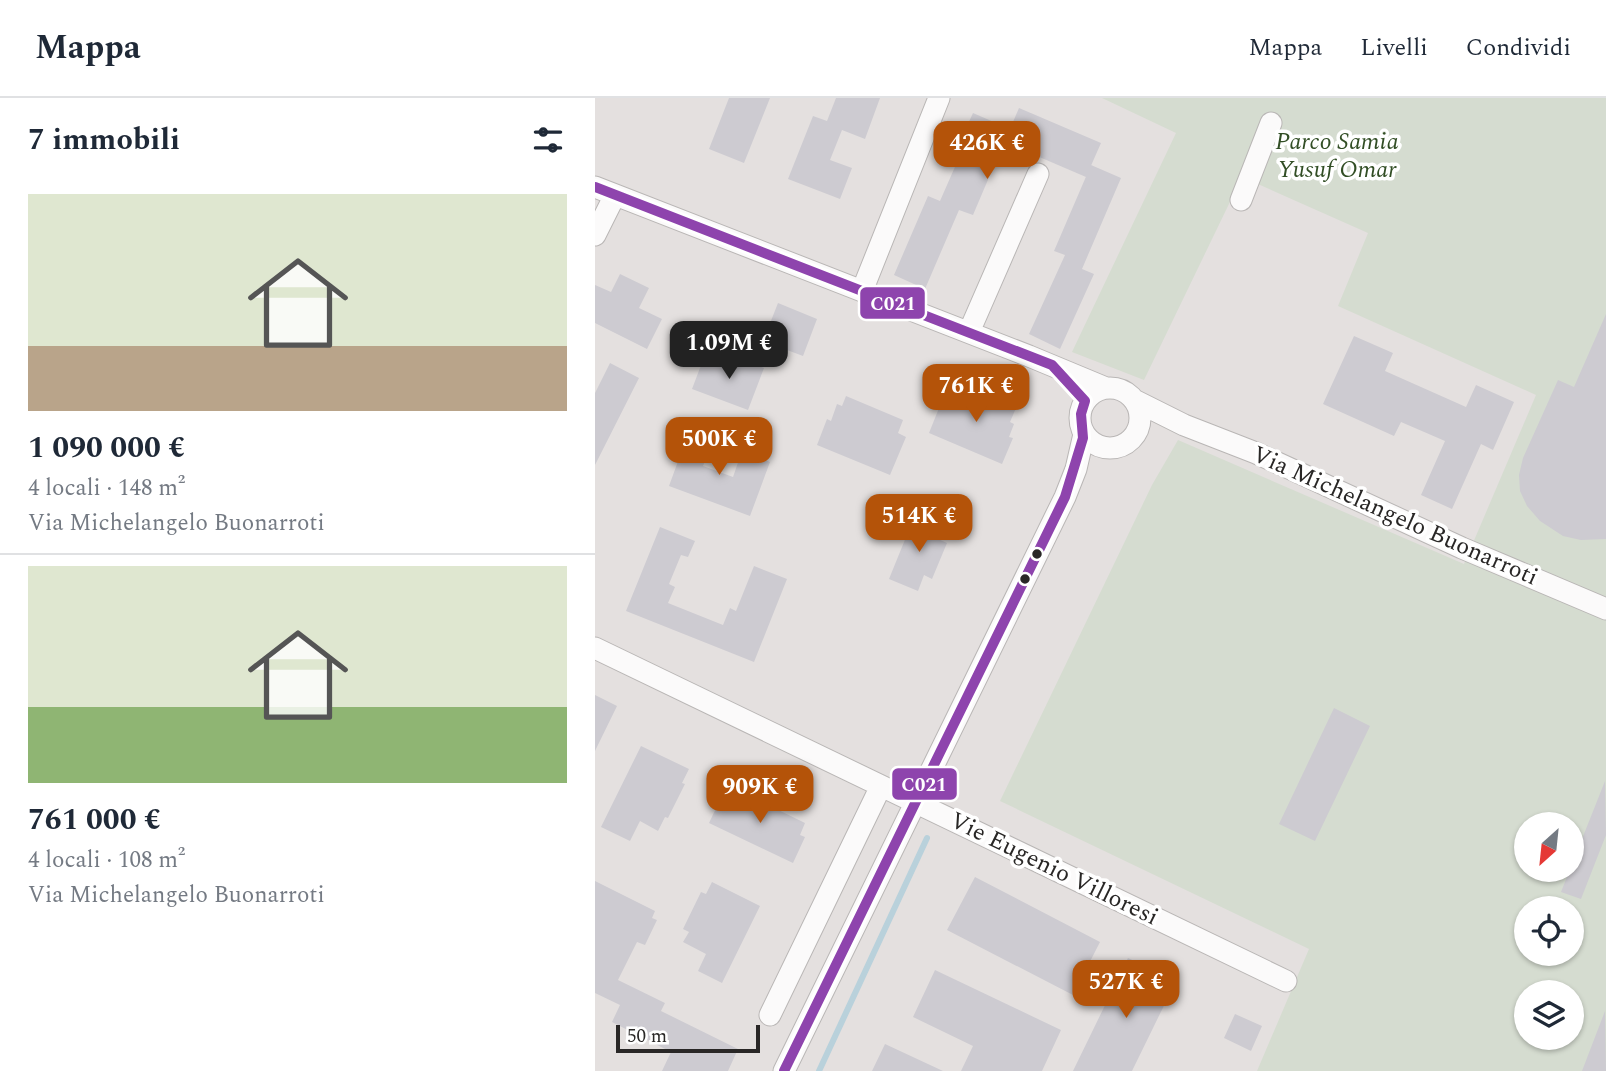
<!DOCTYPE html>
<html lang="it">
<head>
<meta charset="utf-8">
<style>
  body { margin:0; font-family:Spectral,serif; background:#f2f2f3; color:#1f2937; height:100vh; display:flex; flex-direction:column; font-size:26px; white-space:nowrap }
  * { box-sizing:border-box; margin:0 }
  p { font-size:23px; color:#747a83 }
  .icon { flex:none; width:38px; height:38px; fill:none; stroke:currentColor; stroke-width:2; stroke-linecap:round; stroke-linejoin:round }
  .map { position:relative; flex:1; overflow:hidden }
  .drawer { display:flex; flex-direction:column; background:#fff; width:595px }
  .drawer>* { flex:none }
  .needle { width:46px; rotate:207deg }
  .controls { position:absolute; left:919px; top:714px; display:grid; gap:14px }
  .controls a { display:grid; place-items:center; width:70px; height:70px; border-radius:50%; background:#fff; box-shadow:0 2px 5px #0004; font-size:35px }
  .scale { position:absolute; left:21px; bottom:18px; width:144px; box-sizing:border-box; padding-left:7px; border:4px solid #292726; border-top:0; font-size:19px; line-height:24px; white-space:nowrap; color:#292726; -webkit-text-stroke:5px #fff; paint-order:stroke }
  .price { position:absolute; translate:-50% -60px; padding:0 16px; border-radius:14px; background:#b45309; color:#fff; font-size:23px; line-height:46px; filter:drop-shadow(0 2px 4px #0008) }
  .price::after { content:''; position:absolute; left:50%; top:42px; width:21px; height:16px; margin-left:-10px; background:inherit; clip-path:polygon(0 0,100% 0,50% 100%) }
  .price.active { background:#222; color:#fff }
  ul { padding:0; list-style:none }
  li { display:grid; align-content:center; gap:14px; height:371px; padding:0 28px }
  li+li { border-top:2px solid #e0e1e3 }
  li span { display:grid; place-items:center; height:217px; border-radius:0px; color:#555 }
  li>.icon { margin-inline-start:auto }
  span .icon { width:126px; height:126px; fill:#fffc; stroke-width:1 }
  li b { font-size:30px }
  h2 { display:flex; justify-content:space-between; align-items:center; height:84px; padding:0 28px; font-size:30px }
  header { display:flex; align-items:center; gap:42px; box-sizing:border-box; height:98px; padding:0 35px; background:#fff; border-bottom:2px solid #e0e1e3 }
  header strong { font-size:33px }
  nav { display:flex; gap:38px; margin-inline-start:auto; font-size:24px }
  main { display:flex; flex:1; min-height:0 }
  .map>svg:first-child { display:block }
</style>
</head>
<body>
<header>
<strong>Mappa</strong>
<nav><a>Mappa</a><a>Livelli</a><a>Condividi</a></nav>
</header>
<main>
<section class="drawer">
<h2>7 immobili<svg class="icon" aria-label="filters" viewBox="0 0 24 24"><path d="M4 7h16M4 17h16"/><circle cx="9" cy="7" r="2"/><circle cx="15" cy="17" r="2"/></svg></h2>
<ul>
<li><span style="background:linear-gradient(#dfe7d0 70%,#b9a48a 0)"><svg class="icon" aria-label="home" viewBox="0 0 24 24"><path d="M3 11l9-7 9 7M6 9v11h12V9"/></svg></span><div><b>1 090 000 €</b><p>4 locali · 148 m²</p><p>Via Michelangelo Buonarroti</p></div></li>
<li><span style="background:linear-gradient(#dfe7d0 65%,#8fb573 0)"><svg class="icon" aria-label="home" viewBox="0 0 24 24"><path d="M3 11l9-7 9 7M6 9v11h12V9"/></svg></span><div><b>761 000 €</b><p>4 locali · 108 m²</p><p>Via Michelangelo Buonarroti</p></div></li>
</ul>
</section>
<div class="map">
<svg width="1011" height="973" viewBox="0 0 1011 973">
  <rect width="100%" height="100%" fill="#e4e0df"/>
  <path fill="#d5dcd0" fill-rule="evenodd" d="M507 0H1011V973H662L714 851 405 703 557 387 583 342 869 466 941 297 743 208 773 135 647 79 549 282 477 254 581 35ZM931 726H976V772H931ZM931 810H976V856H931ZM931 894H976V940H931Z"/>
  <g fill="none" stroke-linecap="round" stroke-linejoin="round">
    <path stroke="#b9d1db" stroke-width="6" d="M224 973 332 740"/>
  </g>
  <path fill="#cdcbd1" d="M134 0H175L149 65 114 51Z
    M241 0H285L270 41 247 32 235 62 257 70 245 101 193 81 218 18 232 23Z
    M424 10 506 45 491 79 409 44 378 117 364 112 330 191 299 177 333 98 345 103 377 30 372 28 378 15 415 31Z
    M496 67 526 80 487 171 499 176 465 251 434 236 470 157 459 153Z
    M25 176 54 190 44 210 67 221 52 251 0 225V187L16 194Z
    M183 205 222 221 208 258 168 243Z
    M1011 216V441L986 442 968 438 945 423 932 408 925 393 924 377 928 360 963 282 979 289Z
    M759 238 798 255 790 273 871 309 881 287 919 304 898 352 886 346 857 411 826 397 850 343 806 324 799 338 728 306Z
    M128 255 169 270 153 312 97 291 108 262 123 267Z
    M15 265 44 280 0 367V295Z
    M363 286 421 310 415 324 419 326 414 339 418 340 407 366 334 335 344 310 348 311 354 295 359 297Z
    M251 298 308 322 303 335 311 339 295 377 222 347 232 321 236 323 242 306 247 308Z
    M94 333 118 342 108 368 138 379 147 353 175 364 155 418 74 388Z
    M320 417 348 428 343 441 352 445 337 481 329 477 323 493 294 481Z
    M65 429 100 443 93 459 86 457 74 486 80 489 73 505 128 527 135 510 141 513 159 468 192 481 159 564 31 513Z
    M0 597 22 608 0 653Z
    M739 610 775 628 720 743 684 726Z
    M46 648 94 671 87 685 90 686 73 720 70 719 63 733 45 723 35 743 6 729Z
    M1010 683 1011 737 986 801 966 794Z
    M138 690 210 725 205 737 210 739 198 765 114 725 127 698 133 701Z
    M380 779 505 844 478 897 352 832Z
    M0 783 60 813 57 820 62 822 50 847 42 844 23 882 70 905 66 913 143 951 133 973H67L76 954 17 924 25 907 0 895Z
    M117 784 165 808 127 885 103 873 111 856 88 844 94 834 88 831 106 794 111 796Z
    M533 860 581 883 537 973H478Z
    M340 872 466 932 447 973H366L378 948 318 919Z
    M1010 913 1011 973H987Z
    M640 916 667 928 656 953 629 940Z
    M290 946 348 973H277Z"/>
  <g fill="none" stroke-linecap="round" stroke-linejoin="round">
    <g stroke="#b9b6b5" stroke-width="23">
      <path id="minor" d="M0 89 434 258 511 290
        M646 102 676 25
        M0 137 20 97
        M267 193 344 0
        M374 234 443 76
        M485 320a30 30 0 1 1 60 0a30 30 0 1 1-60 0Z
        M539 302 589 327 661 355 867 450 1011 511
        M0 550 691 883
        M175 917 286 688
        M189 973 470 399 481 371 489 336"/>
    </g>
    <use href="#minor" stroke="#fbfafa" stroke-width="21"/>
    <g stroke="#fff" stroke-width="16">
      <path id="bus-1" d="M0 89 457 267 490 303 486 316 488 340 470 399 189 973"/>
    </g>
    <use href="#bus-1" stroke="#8e44ad" stroke-width="10"/>
  </g>
  <g fill="#292726" stroke="#fff" stroke-width="2.5">
    <circle cx="442" cy="456" r="6"/>
    <circle cx="430" cy="481" r="6"/>
  </g>
  <g text-anchor="middle" dominant-baseline="central" stroke-width="7" stroke-linejoin="round" paint-order="stroke">
    <g font-size="24" font-style="italic" fill="#324e25" stroke="#fff">
      <text x="742" y="44">Parco Samia<tspan x="742" dy="28">Yusuf Omar</tspan></text>
    </g>
    <g font-size="24" fill="#292726" stroke="#fff">
      <text transform="translate(800 418) rotate(24)">Via Michelangelo Buonarroti</text>
      <text transform="translate(459 771) rotate(26)">Vie Eugenio Villoresi</text>
    </g>
  </g>
  <g stroke="#fff" stroke-width="2.5">
    <rect x="264" y="188" width="67" height="34" rx="7" fill="#8e44ad"/>
    <rect x="296" y="669" width="67" height="34" rx="7" fill="#8e44ad"/>
  </g>
  <g font-size="19" text-anchor="middle" font-weight="bold" fill="#fff">
    <text x="298" y="212">C021</text>
    <text x="329" y="693">C021</text>
  </g>
</svg>
<div class="controls">
<a><svg class="needle" viewBox="-14 -14 28 28"><path d="M0-13l5 13h-10z" fill="#e53935"/><path d="M0 13l5-13h-10z" fill="#747a83"/></svg></a>
<a><svg class="icon" aria-label="locate" viewBox="0 0 24 24"><circle cx="12" cy="12" r="6"/><path d="M12 2v4M12 18v4M2 12h4M18 12h4"/></svg></a>
<a><svg class="icon" aria-label="layers" viewBox="0 0 24 24"><path d="M12 4l9 5-9 5-9-5zM3 14l9 5 9-5"/></svg></a>
</div>
<div class="scale">50 m</div>
<b class="price" style="left:392px;top:83px">426K €</b>
<b class="price active" style="left:134px;top:283px">1.09M €</b>
<b class="price" style="left:381px;top:326px">761K €</b>
<b class="price" style="left:124px;top:379px">500K €</b>
<b class="price" style="left:324px;top:456px">514K €</b>
<b class="price" style="left:165px;top:727px">909K €</b>
<b class="price" style="left:531px;top:922px">527K €</b>
</div>
</main>
</body>
</html>
